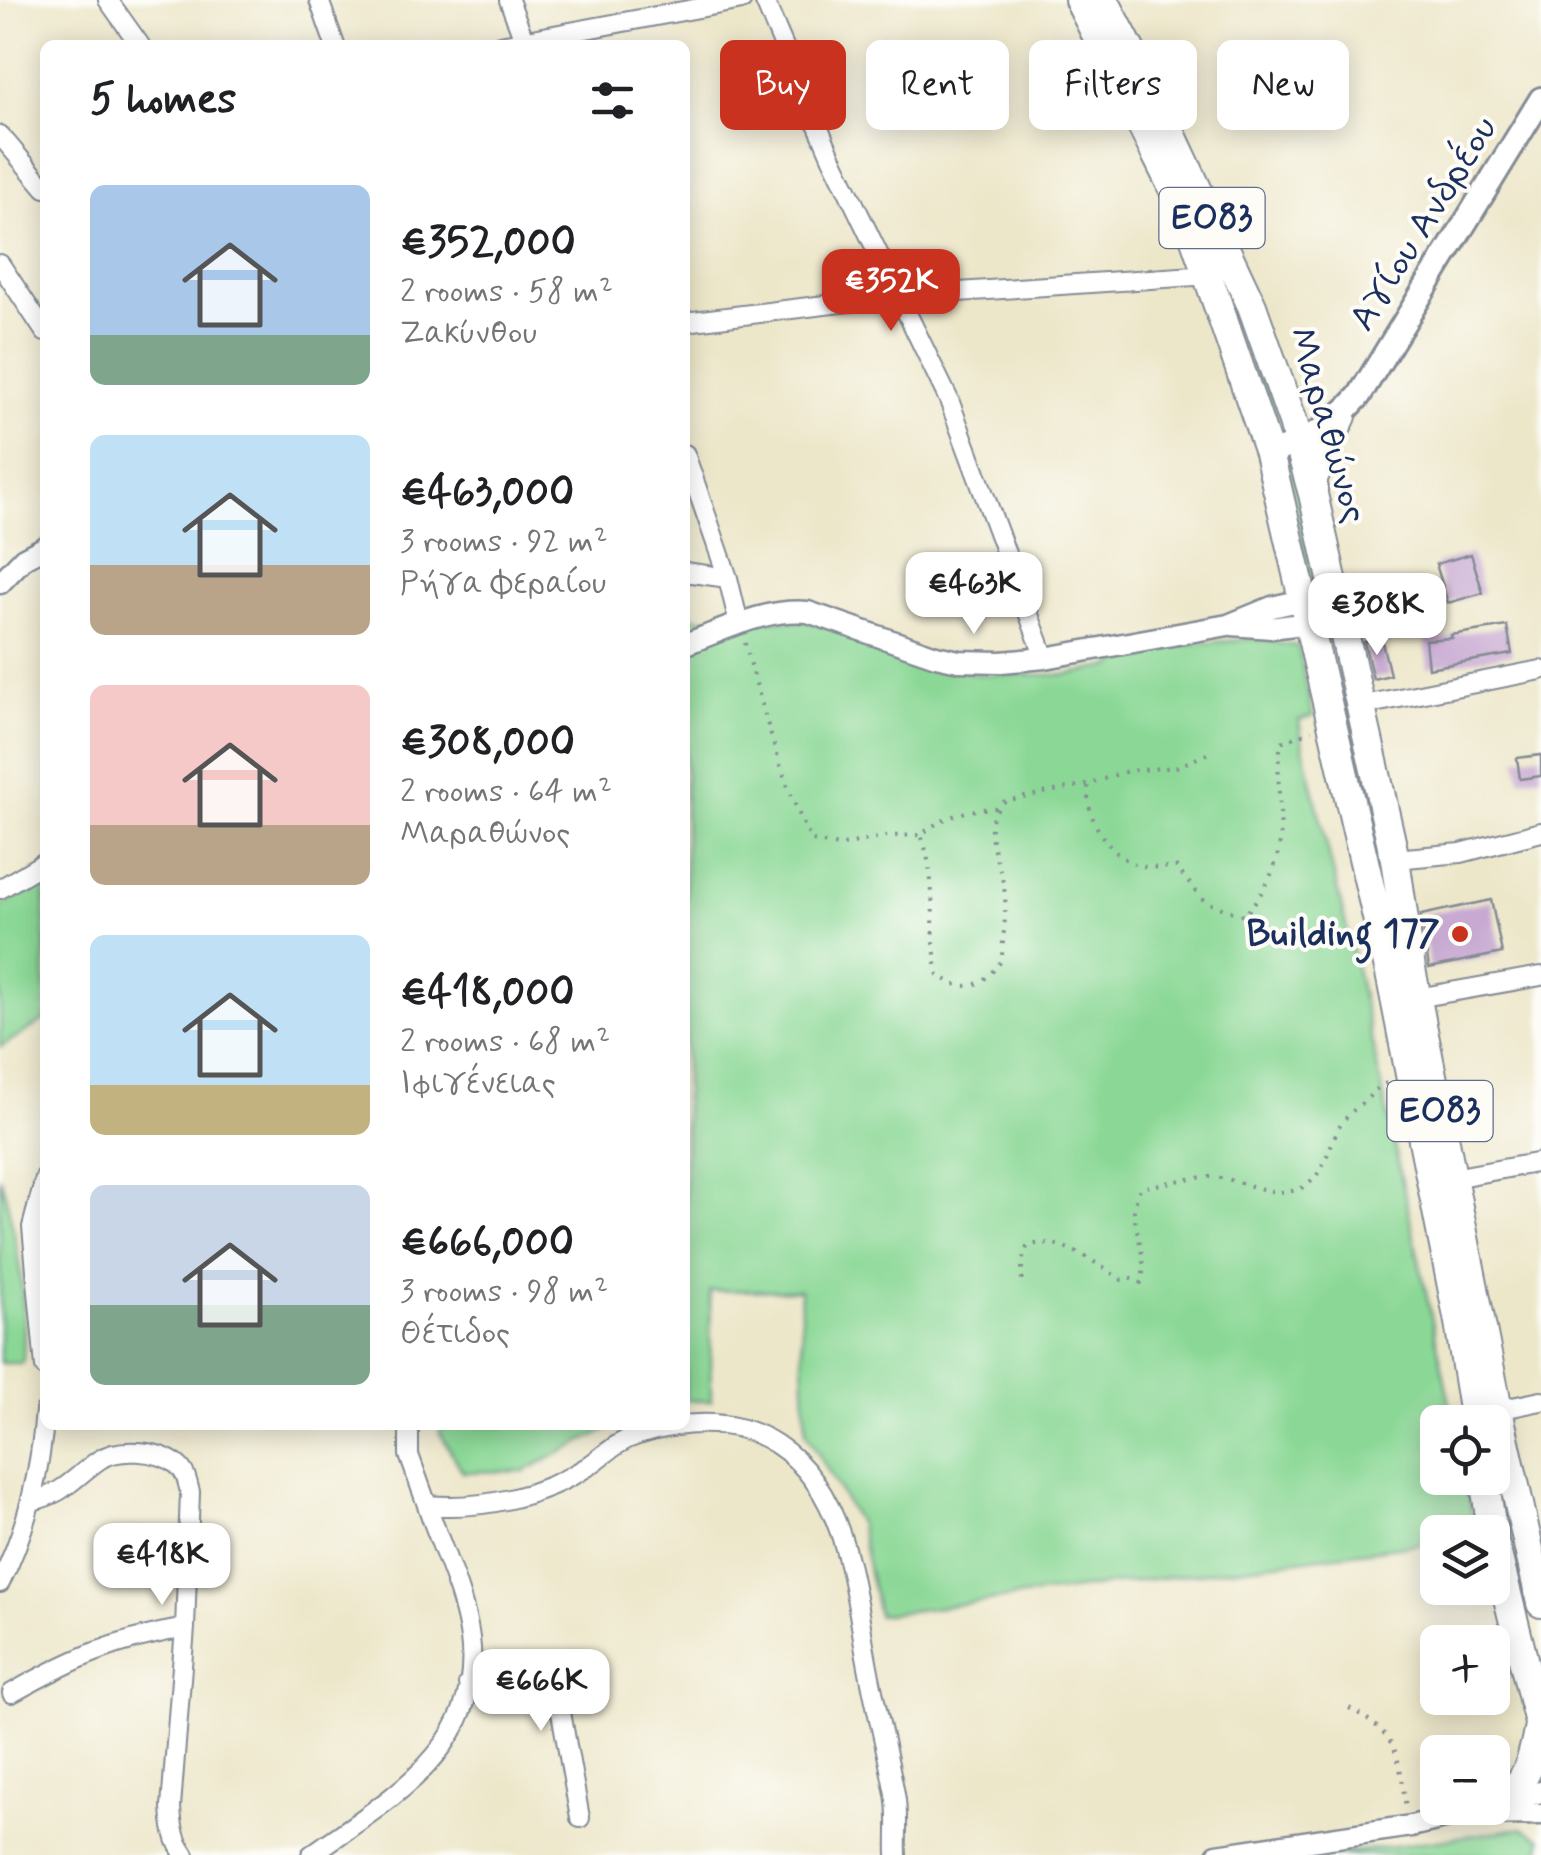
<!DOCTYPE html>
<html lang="en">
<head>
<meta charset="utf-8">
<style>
  body { margin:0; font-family:Mynerve,sans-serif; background:#f2f2f2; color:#202124; height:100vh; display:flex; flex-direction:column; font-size:38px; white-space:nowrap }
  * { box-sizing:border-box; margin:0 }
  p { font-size:32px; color:#757577 }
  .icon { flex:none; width:55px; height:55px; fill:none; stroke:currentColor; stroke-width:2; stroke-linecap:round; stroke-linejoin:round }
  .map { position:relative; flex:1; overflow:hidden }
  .details { position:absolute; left:40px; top:40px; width:650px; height:1390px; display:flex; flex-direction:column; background:#fff; border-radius:15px; box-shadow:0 5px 25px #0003 }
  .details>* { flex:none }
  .top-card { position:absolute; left:720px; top:40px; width:670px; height:90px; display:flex; gap:20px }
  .fabs { position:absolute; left:1420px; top:1405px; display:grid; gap:20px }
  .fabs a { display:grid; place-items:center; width:90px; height:90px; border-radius:15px; background:#fff; box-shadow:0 5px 25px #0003; font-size:50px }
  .price { position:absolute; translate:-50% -85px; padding:0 22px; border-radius:20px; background:#fff; color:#222; font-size:32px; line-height:65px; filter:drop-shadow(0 2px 5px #0008) }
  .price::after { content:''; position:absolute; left:50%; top:60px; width:30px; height:22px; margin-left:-15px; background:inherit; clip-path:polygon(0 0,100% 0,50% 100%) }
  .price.current { background:#c8321e; color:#fff }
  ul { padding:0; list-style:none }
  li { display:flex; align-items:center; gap:30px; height:250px; padding:0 50px }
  li span { display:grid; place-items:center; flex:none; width:280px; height:200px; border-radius:15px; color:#555 }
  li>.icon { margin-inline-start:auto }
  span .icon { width:120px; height:120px; fill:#fffc; stroke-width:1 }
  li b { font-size:42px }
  h2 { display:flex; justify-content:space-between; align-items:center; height:120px; padding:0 50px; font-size:42px }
  .chip { padding:0 35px; border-radius:15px; background:#fff; box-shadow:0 5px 25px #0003; font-size:35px; line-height:90px }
  .chip.current { background:#c8321e; color:#fff }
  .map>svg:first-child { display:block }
</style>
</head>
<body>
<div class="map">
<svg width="1541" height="1855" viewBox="0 0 1541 1855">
  <rect width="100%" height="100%" fill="#fdfcf7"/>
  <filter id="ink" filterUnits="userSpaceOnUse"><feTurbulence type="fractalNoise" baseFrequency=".01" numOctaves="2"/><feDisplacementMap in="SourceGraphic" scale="20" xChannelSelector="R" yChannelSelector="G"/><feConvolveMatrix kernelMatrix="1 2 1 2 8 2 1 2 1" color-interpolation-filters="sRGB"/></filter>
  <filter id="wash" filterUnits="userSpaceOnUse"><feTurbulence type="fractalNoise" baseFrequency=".0048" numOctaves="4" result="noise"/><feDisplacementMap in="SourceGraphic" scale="40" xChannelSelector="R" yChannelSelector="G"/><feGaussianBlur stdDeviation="2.25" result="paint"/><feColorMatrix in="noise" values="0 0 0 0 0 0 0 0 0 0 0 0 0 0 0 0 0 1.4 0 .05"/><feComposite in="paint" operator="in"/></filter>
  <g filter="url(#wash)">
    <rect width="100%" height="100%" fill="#ede7ca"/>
    <path fill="#8bd896" stroke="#53847a" stroke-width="2.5" d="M1226 264 1282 430H1280L1273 427 1217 267Z
      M1288 457 1291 458 1320 585 1313 588 1284 459Z
      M685 614 698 618 810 621 903 654 975 674 1065 675 1112 666 1139 648 1252 639 1298 646 1313 716 1299 720 1303 747 1352 950 1454 1422H1438V1478H1465L1476 1532H1438L1437 1542 878 1615 859 1524 806 1433 800 1290 710 1291 711 1401 685 1400Z
      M45 879V1020L0 1047V907Z
      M0 1177C18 1237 27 1301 23 1363H0Z
      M440 1425H616L524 1471 463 1472 440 1433Z
      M1522 1828 1541 1838V1855H1331Z"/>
    <g id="blocks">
      <path fill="#c7a9d2" d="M1471 554 1483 593 1448 603 1436 564Z
        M1507 626 1512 654 1428 668 1425 640 1452 638 1451 635Z
        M1381 638 1390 675 1373 679 1364 642Z
        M1541 755V776L1520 779 1517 758Z
        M1491 900 1502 953 1429 968 1421 915Z"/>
    </g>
  </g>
  <g filter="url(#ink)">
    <use href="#blocks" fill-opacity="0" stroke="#848b94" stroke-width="2.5"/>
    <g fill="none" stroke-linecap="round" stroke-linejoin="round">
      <g stroke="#848b94" stroke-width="22">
        <path id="minor" d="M108 0 140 45
          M319 0 335 45
          M509 0 526 45
          M764 0 831 156 949 400 1045 658
          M500 45 742 0
          M0 135 45 188
          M0 264 45 332
          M685 322 899 296 1210 275
          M685 454 728 578 739 624
          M685 572 728 578
          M1359 706 1541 670
          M1395 859 1461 853 1541 832
          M0 889 45 862
          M1417 998 1541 976
          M45 1178 32 1227 45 1367
          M1453 1178 1541 1162
          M1498 1410 1541 1401
          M409 1425V1455L427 1505C481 1510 540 1497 587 1467 604 1456 617 1441 638 1435 751 1399 823 1452 849 1564 857 1595 861 1629 867 1661 875 1706 887 1750 895 1794 899 1814 896 1835 897 1855
          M31 1501C65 1494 73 1478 99 1460 118 1447 158 1450 176 1464 186 1471 187 1481 190 1492L185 1628 171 1807C172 1825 174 1841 185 1855
          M0 1583C28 1527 40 1472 45 1411
          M468 1684C502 1687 539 1683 561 1712L580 1818
          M12 1693C74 1658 115 1640 185 1628
          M311 1855C387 1800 485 1749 470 1638 464 1593 441 1548 427 1505"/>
      </g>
      <g stroke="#848b94" stroke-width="25">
        <path id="tertiary" d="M0 583 24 558 45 547
          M1232 625 1271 628 1339 619
          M685 644C725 630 765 608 808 612L936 656 959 661 1001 662 1045 658 1228 625 1272 607 1333 593
          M1504 1801 1541 1792
          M1478 1815 1541 1814
          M1217 1855 1411 1826 1486 1808"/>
      </g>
      <g stroke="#848b94" stroke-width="28">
        <path id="secondary" d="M1269 453C1306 442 1334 425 1359 396L1541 99"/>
      </g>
      <g stroke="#848b94" stroke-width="32">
        <path id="primary" d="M1079 0 1187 216 1269 453 1390 973 1459 1322 1475 1422
          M1104 0 1146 80 1252 306 1293 422 1313 494 1395 859 1411 969 1498 1410 1541 1603
          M1313 492V478L1342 416
          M1484 1478 1494 1542 1541 1731
          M1500 1803C1528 1782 1533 1758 1539 1725"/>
      </g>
      <path stroke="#848b94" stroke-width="4" stroke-dasharray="2.5 8" stroke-linecap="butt" d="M745 643C762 705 782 785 812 841L838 846 887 836 921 835
        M1207 754 1176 767 1128 771 1088 784C1085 815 1104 851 1135 864 1146 869 1164 867 1176 867L1205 902 1244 916C1303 846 1270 816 1281 742L1312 731
        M996 808C968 809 942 817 921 835 938 880 929 929 938 975 968 995 982 986 1002 960 1002 939 1008 909 1004 888 1000 858 976 824 1005 801L1088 784
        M1022 1280V1261L1027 1247C1056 1232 1098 1265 1122 1280L1129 1278 1141 1283C1148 1261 1136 1235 1134 1211 1134 1205 1138 1195 1140 1188 1163 1184 1185 1178 1208 1177 1237 1176 1271 1200 1299 1189 1324 1180 1328 1146 1340 1126 1347 1115 1357 1107 1367 1099 1375 1091 1380 1083 1392 1082
        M1349 1708C1400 1736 1398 1753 1406 1808"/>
      <use href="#minor" stroke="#fff" stroke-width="18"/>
      <use href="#tertiary" stroke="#fff" stroke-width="20"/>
      <use href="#secondary" stroke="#fff" stroke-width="22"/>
      <use href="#primary" stroke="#fff" stroke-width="28"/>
    </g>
  </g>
  <circle fill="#c8321e" stroke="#fdfcf7" stroke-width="4" cx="1460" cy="934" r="10"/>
  <g text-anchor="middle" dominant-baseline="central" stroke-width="8" stroke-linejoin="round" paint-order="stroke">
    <g fill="#fdfcf7" stroke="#5f6c8c" stroke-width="2.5">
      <rect x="1159.5" y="188" width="105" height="60" rx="8"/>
      <rect x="1387.5" y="1081" width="105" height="60" rx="8"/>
    </g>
    <g font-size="35" font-weight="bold" fill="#1b2f5e">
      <text x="1212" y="218">ΕΟ83</text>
      <text x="1440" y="1111">ΕΟ83</text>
    </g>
    <g font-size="38" fill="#1b2f5e" stroke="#fdfcf7">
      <text transform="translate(1424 224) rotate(-58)">Αγίου Ανδρέου</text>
      <text transform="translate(1327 425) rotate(74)">Μαραθώνος</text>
    </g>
    <g font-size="38" font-weight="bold" fill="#1b2f5e" stroke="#fdfcf7" text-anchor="end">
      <text x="1440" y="934">Building 177</text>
    </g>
  </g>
</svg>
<div class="fabs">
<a><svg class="icon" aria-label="locate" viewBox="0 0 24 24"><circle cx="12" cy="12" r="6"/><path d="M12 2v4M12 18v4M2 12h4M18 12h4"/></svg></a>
<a><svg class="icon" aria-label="layers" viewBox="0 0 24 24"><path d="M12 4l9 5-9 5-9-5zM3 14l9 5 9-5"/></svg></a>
<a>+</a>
<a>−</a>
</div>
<b class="price current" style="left:891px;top:334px">€352K</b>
<b class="price" style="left:974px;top:637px">€463K</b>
<b class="price" style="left:1377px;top:658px">€308K</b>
<b class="price" style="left:162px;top:1608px">€418K</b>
<b class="price" style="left:541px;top:1734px">€666K</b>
<div class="top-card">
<a class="chip current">Buy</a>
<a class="chip">Rent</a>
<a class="chip">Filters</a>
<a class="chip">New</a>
</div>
<section class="details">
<h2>5 homes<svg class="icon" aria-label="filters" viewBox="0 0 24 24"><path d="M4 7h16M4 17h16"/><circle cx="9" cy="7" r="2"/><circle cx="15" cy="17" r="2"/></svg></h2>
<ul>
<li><span style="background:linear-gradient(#a9c7e8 75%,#7fa58c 0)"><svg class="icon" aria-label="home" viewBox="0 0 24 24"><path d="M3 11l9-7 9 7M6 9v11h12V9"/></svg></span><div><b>€352,000</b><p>2 rooms · 58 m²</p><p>Ζακύνθου</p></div></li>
<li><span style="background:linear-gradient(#bfe0f5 65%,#b9a48a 0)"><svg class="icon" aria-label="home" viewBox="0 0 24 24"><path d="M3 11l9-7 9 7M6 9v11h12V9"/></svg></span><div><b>€463,000</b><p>3 rooms · 92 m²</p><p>Ρήγα Φεραίου</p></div></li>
<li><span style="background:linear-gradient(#f6c9c9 70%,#b9a48a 0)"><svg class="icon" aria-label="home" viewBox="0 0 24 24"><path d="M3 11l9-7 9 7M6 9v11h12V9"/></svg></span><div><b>€308,000</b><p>2 rooms · 64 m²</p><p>Μαραθώνος</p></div></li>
<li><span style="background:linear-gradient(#bfe0f5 75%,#c2b280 0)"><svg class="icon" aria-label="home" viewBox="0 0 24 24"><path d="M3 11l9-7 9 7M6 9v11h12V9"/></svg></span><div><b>€418,000</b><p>2 rooms · 68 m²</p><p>Ιφιγένειας</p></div></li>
<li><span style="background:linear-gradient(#c9d6e8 60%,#7fa58c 0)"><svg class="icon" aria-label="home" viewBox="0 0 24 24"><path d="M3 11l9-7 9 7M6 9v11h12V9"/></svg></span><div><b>€666,000</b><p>3 rooms · 98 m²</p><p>Θέτιδος</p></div></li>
</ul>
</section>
</div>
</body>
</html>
